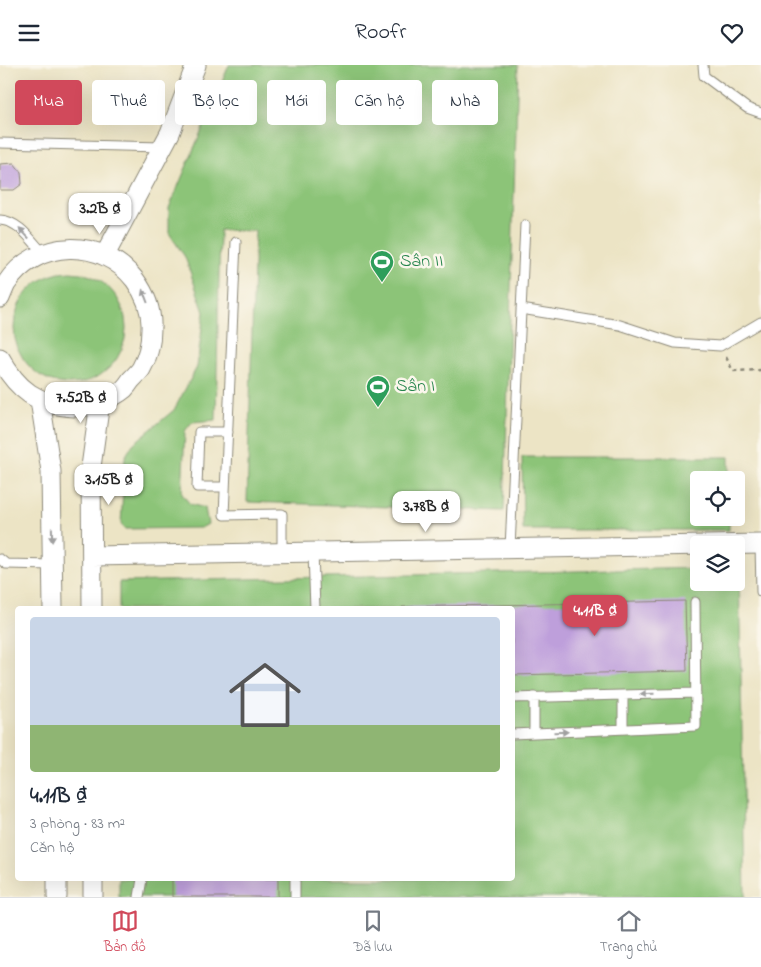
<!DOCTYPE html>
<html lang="vi">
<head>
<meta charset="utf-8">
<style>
  body { margin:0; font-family:"Indie Flower",sans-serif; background:#f6f6f7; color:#1f2937; height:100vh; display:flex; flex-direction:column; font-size:19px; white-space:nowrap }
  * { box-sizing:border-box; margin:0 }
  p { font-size:16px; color:#747a83 }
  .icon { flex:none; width:28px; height:28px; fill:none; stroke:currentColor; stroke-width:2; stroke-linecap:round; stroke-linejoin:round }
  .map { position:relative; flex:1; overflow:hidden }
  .drawer { position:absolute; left:15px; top:541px; width:500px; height:275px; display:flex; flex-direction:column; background:#fff; border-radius:5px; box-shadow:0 5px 20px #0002 }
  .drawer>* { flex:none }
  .top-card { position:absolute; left:15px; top:15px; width:500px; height:45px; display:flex; gap:10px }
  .fabs { position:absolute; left:690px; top:406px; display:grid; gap:10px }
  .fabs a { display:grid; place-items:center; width:55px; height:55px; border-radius:5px; background:#fff; box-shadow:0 5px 20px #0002; font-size:25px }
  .price { position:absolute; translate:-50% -42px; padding:0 11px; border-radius:10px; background:#fff; color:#222; font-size:16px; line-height:32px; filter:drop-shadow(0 1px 2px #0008) }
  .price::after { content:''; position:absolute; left:50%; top:30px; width:15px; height:11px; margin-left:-8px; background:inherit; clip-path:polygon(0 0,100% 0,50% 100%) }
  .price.active { background:#d1495b; color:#fff }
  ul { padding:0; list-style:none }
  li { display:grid; align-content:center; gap:10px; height:265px; padding:0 15px }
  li+li { border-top:1px solid #e0e1e3 }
  li span { display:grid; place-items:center; height:155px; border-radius:5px; color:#555 }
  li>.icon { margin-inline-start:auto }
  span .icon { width:90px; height:90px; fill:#fffc; stroke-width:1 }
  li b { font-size:21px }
  .chip { padding:0 18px; border-radius:5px; background:#fff; box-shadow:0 5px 20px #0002; font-size:18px; line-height:45px }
  .chip.active { background:#d1495b; color:#fff }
  header { display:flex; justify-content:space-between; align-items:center; height:65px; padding:0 15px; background:#fff; font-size:22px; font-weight:600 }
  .tabs { display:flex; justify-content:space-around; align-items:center; height:70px; border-top:1px solid #e0e1e3; background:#fff; font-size:14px; color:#747a83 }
  .tabs a { display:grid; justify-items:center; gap:2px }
  .tabs .active { color:#d1495b }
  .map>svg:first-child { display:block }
</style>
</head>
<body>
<header><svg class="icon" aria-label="menu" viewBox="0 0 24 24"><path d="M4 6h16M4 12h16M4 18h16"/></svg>Roofr<svg class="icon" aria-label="heart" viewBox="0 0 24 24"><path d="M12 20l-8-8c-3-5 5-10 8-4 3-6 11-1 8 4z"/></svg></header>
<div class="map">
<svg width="761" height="832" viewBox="0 0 761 832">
  <rect width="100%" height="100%" fill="#fbf7ec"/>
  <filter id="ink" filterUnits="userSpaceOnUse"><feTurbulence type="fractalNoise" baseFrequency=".02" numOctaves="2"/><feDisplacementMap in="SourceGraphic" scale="10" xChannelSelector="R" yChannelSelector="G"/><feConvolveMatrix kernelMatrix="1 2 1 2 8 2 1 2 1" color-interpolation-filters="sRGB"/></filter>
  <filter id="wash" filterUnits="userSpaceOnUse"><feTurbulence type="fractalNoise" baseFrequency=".0096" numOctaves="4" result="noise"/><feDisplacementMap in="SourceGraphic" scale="20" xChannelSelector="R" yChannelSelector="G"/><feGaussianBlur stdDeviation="1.12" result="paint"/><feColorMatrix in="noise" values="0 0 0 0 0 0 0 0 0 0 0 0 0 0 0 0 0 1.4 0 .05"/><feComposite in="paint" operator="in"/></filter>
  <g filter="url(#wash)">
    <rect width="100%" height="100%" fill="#ece4c5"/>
    <path fill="#8cc478" stroke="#5c7852" d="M229 0H518L504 446 247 437 255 166 220 165 216 355 192 357 185 366 182 429 190 439 205 443 208 459 201 463 125 464 121 459 125 392 133 379 174 345 197 302 204 247 185 192 169 168V143Z
      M14 263a56 56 0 1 1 112 0a56 56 0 1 1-112 0Z
      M522 392H729V415H699V452L729 453V465H523Z
      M736 502H739L745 832H119V814H512V544H119V517L699 503V518H736Z"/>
    <g id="blocks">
      <path fill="#be9fdb" d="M14 98 21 107 22 119 14 125H0V99Z
        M685 536 687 606 512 610V544H402V542Z
        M172 814H278V832H172Z"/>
    </g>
  </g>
  <g filter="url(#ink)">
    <use href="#blocks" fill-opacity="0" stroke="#8c8878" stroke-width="1"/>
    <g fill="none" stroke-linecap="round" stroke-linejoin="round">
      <g stroke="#8c8878" stroke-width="11">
        <path id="lane" d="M703 0 704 11 747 43 761 48
          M0 78 162 82
          M0 155C19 156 31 175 43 188
          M236 177 224 450 282 449V487
          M521 244 620 260 675 278 720 281 761 257
          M225 422H197L199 367H228
          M760 479 761 527
          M510 483 525 160
          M313 487 315 544
          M0 494 6 499 53 500
          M512 633 696 628
          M623 664V630
          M534 668V632
          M512 669 696 661 695 537
          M295 814V832
          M139 832 142 814"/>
      </g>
      <g stroke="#8c8878" stroke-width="21">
        <path id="street" d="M105 190 170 68 196 0
          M0 233C2 228 4 223 6 219 36 173 102 172 135 215 146 230 152 245 151 264 151 277 148 292 141 304 138 308 134 312 131 315 129 318 126 322 124 324 112 334 90 342 75 342 37 340 17 325 0 293
          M40 335 51 406 53 544
          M92 491 761 479
          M92 544 91 402 100 337
          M57 814V832
          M93 814V832"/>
      </g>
      <path stroke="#8c8878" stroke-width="2.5" stroke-dasharray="4 4" stroke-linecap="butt" d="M726 292 733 306 761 305"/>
      <use href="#lane" stroke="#fff" stroke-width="9"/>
      <use href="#street" stroke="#fff" stroke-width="19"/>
    </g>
    <defs><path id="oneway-solid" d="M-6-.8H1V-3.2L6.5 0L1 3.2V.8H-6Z" transform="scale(1.25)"/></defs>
    <g fill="#a0a0a0">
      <use href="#oneway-solid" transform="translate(24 168) rotate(-133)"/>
      <use href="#oneway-solid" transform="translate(145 231) rotate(-111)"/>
      <use href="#oneway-solid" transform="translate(52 470) rotate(89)"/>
      <use href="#oneway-solid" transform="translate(647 629) rotate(178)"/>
      <use href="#oneway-solid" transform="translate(561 667) rotate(-2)"/>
    </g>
  </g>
  <defs>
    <g id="stadium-pin" transform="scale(1.25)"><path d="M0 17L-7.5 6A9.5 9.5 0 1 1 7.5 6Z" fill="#2e9e5b" stroke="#fbf7ec"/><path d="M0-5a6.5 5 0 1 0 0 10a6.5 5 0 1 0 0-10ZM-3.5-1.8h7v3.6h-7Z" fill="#fff"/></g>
  </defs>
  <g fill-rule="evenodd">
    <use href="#stadium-pin" x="382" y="197"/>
    <use href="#stadium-pin" x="378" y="322"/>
  </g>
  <g text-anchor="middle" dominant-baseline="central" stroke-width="5" stroke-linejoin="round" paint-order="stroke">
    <g font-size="18" fill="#27864d" stroke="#fbf7ec" text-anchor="start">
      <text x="400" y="197">Sân II</text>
      <text x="396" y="322">Sân I</text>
    </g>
  </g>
</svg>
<div class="fabs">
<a><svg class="icon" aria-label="locate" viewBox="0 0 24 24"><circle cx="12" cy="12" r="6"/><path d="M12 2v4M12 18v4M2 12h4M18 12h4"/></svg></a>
<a><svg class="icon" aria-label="layers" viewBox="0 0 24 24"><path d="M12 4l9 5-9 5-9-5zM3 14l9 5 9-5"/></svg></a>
</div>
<b class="price" style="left:100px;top:170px">3.2B ₫</b>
<b class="price" style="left:81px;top:359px">7.52B ₫</b>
<b class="price" style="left:109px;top:441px">3.15B ₫</b>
<b class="price" style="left:426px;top:468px">3.78B ₫</b>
<b class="price active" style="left:595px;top:572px">4.11B ₫</b>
<div class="top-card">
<a class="chip active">Mua</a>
<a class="chip">Thuê</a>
<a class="chip">Bộ lọc</a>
<a class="chip">Mới</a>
<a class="chip">Căn hộ</a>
<a class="chip">Nhà</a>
</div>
<section class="drawer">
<ul>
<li><span style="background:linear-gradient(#c9d6e8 70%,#8fb573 0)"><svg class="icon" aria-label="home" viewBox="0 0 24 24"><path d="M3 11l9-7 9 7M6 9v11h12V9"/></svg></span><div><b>4.11B ₫</b><p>3 phòng · 83 m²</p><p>Căn hộ</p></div></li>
</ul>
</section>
</div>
<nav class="tabs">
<a class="active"><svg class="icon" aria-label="map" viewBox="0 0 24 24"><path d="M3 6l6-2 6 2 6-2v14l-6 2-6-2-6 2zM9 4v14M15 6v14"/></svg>Bản đồ</a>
<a><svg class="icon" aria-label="saved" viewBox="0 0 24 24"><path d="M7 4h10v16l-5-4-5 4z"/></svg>Đã lưu</a>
<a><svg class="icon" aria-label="home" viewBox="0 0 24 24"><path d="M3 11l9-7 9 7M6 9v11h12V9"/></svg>Trang chủ</a>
</nav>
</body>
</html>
